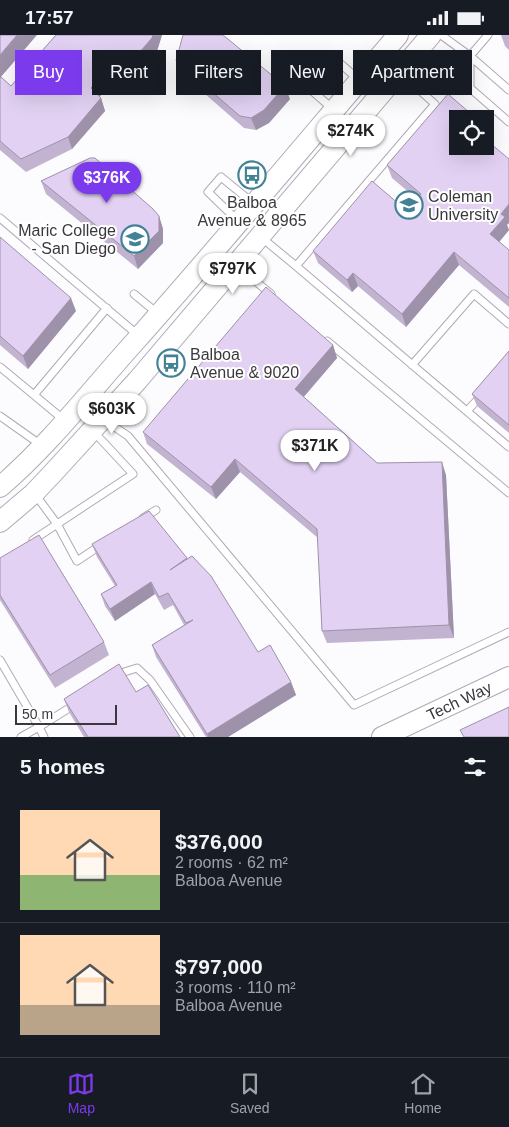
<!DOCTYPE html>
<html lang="en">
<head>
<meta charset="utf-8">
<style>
  body { margin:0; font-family:Arial,sans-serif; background:#20242c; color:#f1f3f6; height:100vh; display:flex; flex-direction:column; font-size:19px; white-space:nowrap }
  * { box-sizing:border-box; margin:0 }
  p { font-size:16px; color:#9ea1a6 }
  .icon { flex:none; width:28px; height:28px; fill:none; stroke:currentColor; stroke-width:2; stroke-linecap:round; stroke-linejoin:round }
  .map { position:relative; height:702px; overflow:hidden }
  .side { display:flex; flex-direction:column; background:#171b24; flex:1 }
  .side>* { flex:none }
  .top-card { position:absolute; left:15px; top:15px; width:480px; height:45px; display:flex; gap:10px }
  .controls { position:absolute; left:449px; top:75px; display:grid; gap:10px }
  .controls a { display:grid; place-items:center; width:45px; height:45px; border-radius:0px; background:#171b24; box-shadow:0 5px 20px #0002; font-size:25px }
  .scale { position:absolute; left:15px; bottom:12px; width:102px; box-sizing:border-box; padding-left:5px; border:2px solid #3b383d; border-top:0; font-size:14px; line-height:18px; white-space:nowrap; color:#3b383d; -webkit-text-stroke:4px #fff; paint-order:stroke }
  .price { position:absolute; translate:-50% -42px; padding:0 11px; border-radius:18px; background:#fff; color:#222; font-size:16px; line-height:32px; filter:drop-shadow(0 1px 2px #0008) }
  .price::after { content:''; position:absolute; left:50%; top:30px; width:15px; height:11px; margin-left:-8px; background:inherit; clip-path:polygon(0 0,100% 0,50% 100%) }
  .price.active { background:#7c3aed; color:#fff }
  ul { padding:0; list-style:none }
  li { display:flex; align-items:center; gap:15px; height:125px; padding:0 20px }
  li+li { border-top:1px solid #363941 }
  li span { display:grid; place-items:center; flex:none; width:140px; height:100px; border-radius:0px; color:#555 }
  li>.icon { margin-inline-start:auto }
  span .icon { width:60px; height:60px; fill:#fffc; stroke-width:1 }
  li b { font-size:21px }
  h2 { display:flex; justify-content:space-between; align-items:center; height:60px; padding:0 20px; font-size:21px }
  .chip { padding:0 18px; border-radius:0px; background:#171b24; box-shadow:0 5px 20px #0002; font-size:18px; line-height:45px }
  .chip.active { background:#7c3aed; color:#fff }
  .status { display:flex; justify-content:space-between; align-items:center; height:35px; padding:0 25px; background:#171b24; direction:ltr }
  .status svg { height:14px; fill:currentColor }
  .menu { display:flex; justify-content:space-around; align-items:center; height:70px; border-top:1px solid #363941; background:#171b24; font-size:14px; color:#9ea1a6 }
  .menu a { display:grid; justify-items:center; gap:2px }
  .menu .active { color:#7c3aed }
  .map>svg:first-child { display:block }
</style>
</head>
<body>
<div class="status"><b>17:57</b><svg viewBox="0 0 49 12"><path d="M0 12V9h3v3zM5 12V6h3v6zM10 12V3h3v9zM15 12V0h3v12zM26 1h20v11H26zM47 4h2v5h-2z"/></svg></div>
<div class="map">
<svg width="509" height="702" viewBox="0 0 509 702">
  <rect width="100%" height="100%" fill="#fcfbfe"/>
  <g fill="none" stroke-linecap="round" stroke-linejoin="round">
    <g stroke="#b1a9b6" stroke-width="9">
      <path id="lane" d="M441 0 470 21 509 55
        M488 0 470 21V53L509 87
        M335 24 359 45
        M400 38 435 69 296 231 509 412
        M310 54 334 75
        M0 183 139 301
        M237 185 208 157 221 142 253 168
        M262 203 296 231
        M237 231 271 259
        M134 259 157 278
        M327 306 509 458
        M412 330 474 259 509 289
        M0 332 34 360 107 273
        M34 360 64 385
        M467 376 481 361
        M0 381 41 410
        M103 384 128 401 354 670 509 597
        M35 459 57 489 77 526 101 510
        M143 483 156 475
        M33 505 133 439 94 397
        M0 625 39 692 21 702
        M116 642 121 638 137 633 150 645 190 702
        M44 702 39 692 74 670"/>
    </g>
    <g stroke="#b1a9b6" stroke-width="22">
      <g id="secondary">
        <path d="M0 452C49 410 88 359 131 311 222 209 309 104 398 0"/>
        <path d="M0 487 34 458 52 439 137 346 431 0"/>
        <path id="s1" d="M382 702 509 642"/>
      </g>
    </g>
    <use href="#lane" stroke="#fff" stroke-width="7"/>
    <use href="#secondary" stroke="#fff" stroke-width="20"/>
  </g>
  <path fill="#c2b4d1" d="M0 0 1 42 11 51 56 0H162L157 16 119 59 110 51 99 62 101 63 105 76 72 114 26 137 0 115Z
    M501 0H509V15L505 11Z
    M176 26 290 64 269 88 256 95 244 93 181 38Z
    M387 130 507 190 509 195 499 207 509 215V272L459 230 406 292 358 251 352 257 318 228 313 216 407 176 417 164 392 143Z
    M41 146 159 181 163 194V208L138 234 46 159Z
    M0 202 76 276 28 334 0 310Z
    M333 310 337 323 304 362 377 428 446 440 454 603 327 608 322 596 318 503 240 437 216 464 147 409 143 397Z
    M509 316V398L477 371 472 359Z
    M92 509 187 523 258 617 291 647 296 660 228 702H206L156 622 152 610 184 590 173 570 164 575 155 559 115 586 105 571 101 559 115 551 97 522Z
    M0 523 104 607 109 620 55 653 0 565Z
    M136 657 180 702H84L69 677 64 664Z"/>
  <path fill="#9e92aa" d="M17 0H37L0 43V20Z
    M153 0H162L157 16 119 59 114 47Z
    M105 38 110 51 96 65 91 53Z
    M285 51 290 64 269 88 256 95 251 83Z
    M101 63 105 76 72 114 68 102Z
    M509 169V188L507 190 509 195 495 212 490 199 501 179Z
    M159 181 163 194V208L138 234 134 221Z
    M454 217 459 230 406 292 402 279Z
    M353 238 358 251 352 257 347 245Z
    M71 263 76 276 28 334 23 321Z
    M333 310 337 323 299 367 295 354Z
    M235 424 240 437 216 464 211 452Z
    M442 427 446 440 454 603 449 590Z
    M151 547 155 559 115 586 110 574Z
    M291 647 296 660 228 702H208L207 699Z"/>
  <path fill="#e2d1f3" stroke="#9e92aa" d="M0 0H17L0 20Z
    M56 0H153L152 3 114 47 105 38 91 53 101 63 68 102 21 124 0 106V43L1 42 11 51Z
    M183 0H223L285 51 264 75 251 83 240 81 176 26Z
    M448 59 477 84H458V111H485V104L509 124V169L501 179 505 182 490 199 509 215V263L454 217 402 279 353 238 347 245 313 216 372 146 407 176 421 159 387 130Z
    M90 123H95L153 174 159 181V196L134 221 41 146Z
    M0 202 71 263 23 321 0 301Z
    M266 252 333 310 295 354 377 428 442 427 449 590 322 596 317 494 235 424 211 452 143 397Z
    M509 316V390L472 359Z
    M149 476 187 523 170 535 192 521 211 541 258 617 270 610 291 647 207 699 152 610 193 585 186 588 168 558 159 562 151 547 110 574 101 559 117 550 92 509Z
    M39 500 104 607 50 640 0 560V523Z
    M119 629 136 657 148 650 180 702H88L64 664Z
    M509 672V702H464L460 695Z"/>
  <defs>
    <g id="bus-ring" transform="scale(1.4375)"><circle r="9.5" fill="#fff" stroke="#428295" stroke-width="1.5"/><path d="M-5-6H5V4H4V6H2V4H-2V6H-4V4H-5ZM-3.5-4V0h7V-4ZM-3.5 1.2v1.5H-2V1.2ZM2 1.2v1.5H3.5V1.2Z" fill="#428295"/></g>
    <g id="university-ring" transform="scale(1.4375)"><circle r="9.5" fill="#fff" stroke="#428295" stroke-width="1.5"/><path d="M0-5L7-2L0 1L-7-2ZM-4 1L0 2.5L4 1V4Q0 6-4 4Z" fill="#428295"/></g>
    <g id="school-ring" transform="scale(1.4375)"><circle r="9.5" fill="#fff" stroke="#428295" stroke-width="1.5"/><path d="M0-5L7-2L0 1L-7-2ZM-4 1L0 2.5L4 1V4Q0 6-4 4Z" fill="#428295"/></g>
  </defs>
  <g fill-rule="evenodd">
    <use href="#bus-ring" x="252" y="140"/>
    <use href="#university-ring" x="409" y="170"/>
    <use href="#school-ring" x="135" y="204"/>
    <use href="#bus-ring" x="171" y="328"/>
  </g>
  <g text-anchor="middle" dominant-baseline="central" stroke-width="4" stroke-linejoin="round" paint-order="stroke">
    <g font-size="16" fill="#3b383d" stroke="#fff" text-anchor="start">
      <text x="428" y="161">Coleman<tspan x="428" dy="18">University</tspan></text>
      <text x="252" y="167" text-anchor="middle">Balboa<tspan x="252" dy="18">Avenue &amp; 8965</tspan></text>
      <text x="116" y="195" text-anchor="end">Maric College<tspan x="116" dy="18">- San Diego</tspan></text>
      <text x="190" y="319">Balboa<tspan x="190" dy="18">Avenue &amp; 9020</tspan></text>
    </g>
    <g font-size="16" fill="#3b383d" stroke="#fff">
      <text stroke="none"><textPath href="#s1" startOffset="85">Tech Way</textPath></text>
    </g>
  </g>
</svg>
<div class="controls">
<a><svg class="icon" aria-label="locate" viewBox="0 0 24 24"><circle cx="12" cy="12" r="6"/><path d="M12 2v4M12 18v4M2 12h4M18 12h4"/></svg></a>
</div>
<div class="scale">50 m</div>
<b class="price" style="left:351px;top:122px">$274K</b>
<b class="price active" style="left:107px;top:169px">$376K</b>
<b class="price" style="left:233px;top:260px">$797K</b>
<b class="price" style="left:112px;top:400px">$603K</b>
<b class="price" style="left:315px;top:437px">$371K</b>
<div class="top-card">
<a class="chip active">Buy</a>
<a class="chip">Rent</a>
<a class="chip">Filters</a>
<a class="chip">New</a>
<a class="chip">Apartment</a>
</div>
</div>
<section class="side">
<h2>5 homes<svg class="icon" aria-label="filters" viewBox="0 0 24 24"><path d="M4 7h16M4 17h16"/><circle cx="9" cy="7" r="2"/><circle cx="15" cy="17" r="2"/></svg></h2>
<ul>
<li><span style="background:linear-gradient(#ffd9b3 65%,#8fb573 0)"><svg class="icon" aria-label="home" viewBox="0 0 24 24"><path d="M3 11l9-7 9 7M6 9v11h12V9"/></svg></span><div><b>$376,000</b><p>2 rooms · 62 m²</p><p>Balboa Avenue</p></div></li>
<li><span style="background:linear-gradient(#ffd9b3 70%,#b9a48a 0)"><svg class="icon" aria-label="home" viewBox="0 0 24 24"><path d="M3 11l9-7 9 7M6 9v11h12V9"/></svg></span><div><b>$797,000</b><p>3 rooms · 110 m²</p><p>Balboa Avenue</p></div></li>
</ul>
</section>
<nav class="menu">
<a class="active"><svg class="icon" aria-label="map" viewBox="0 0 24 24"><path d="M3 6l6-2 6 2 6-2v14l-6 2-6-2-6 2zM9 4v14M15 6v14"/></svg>Map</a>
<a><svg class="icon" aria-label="saved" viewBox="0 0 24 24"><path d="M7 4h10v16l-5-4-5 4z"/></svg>Saved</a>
<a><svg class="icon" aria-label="home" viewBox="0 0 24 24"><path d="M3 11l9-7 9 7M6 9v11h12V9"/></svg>Home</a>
</nav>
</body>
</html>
